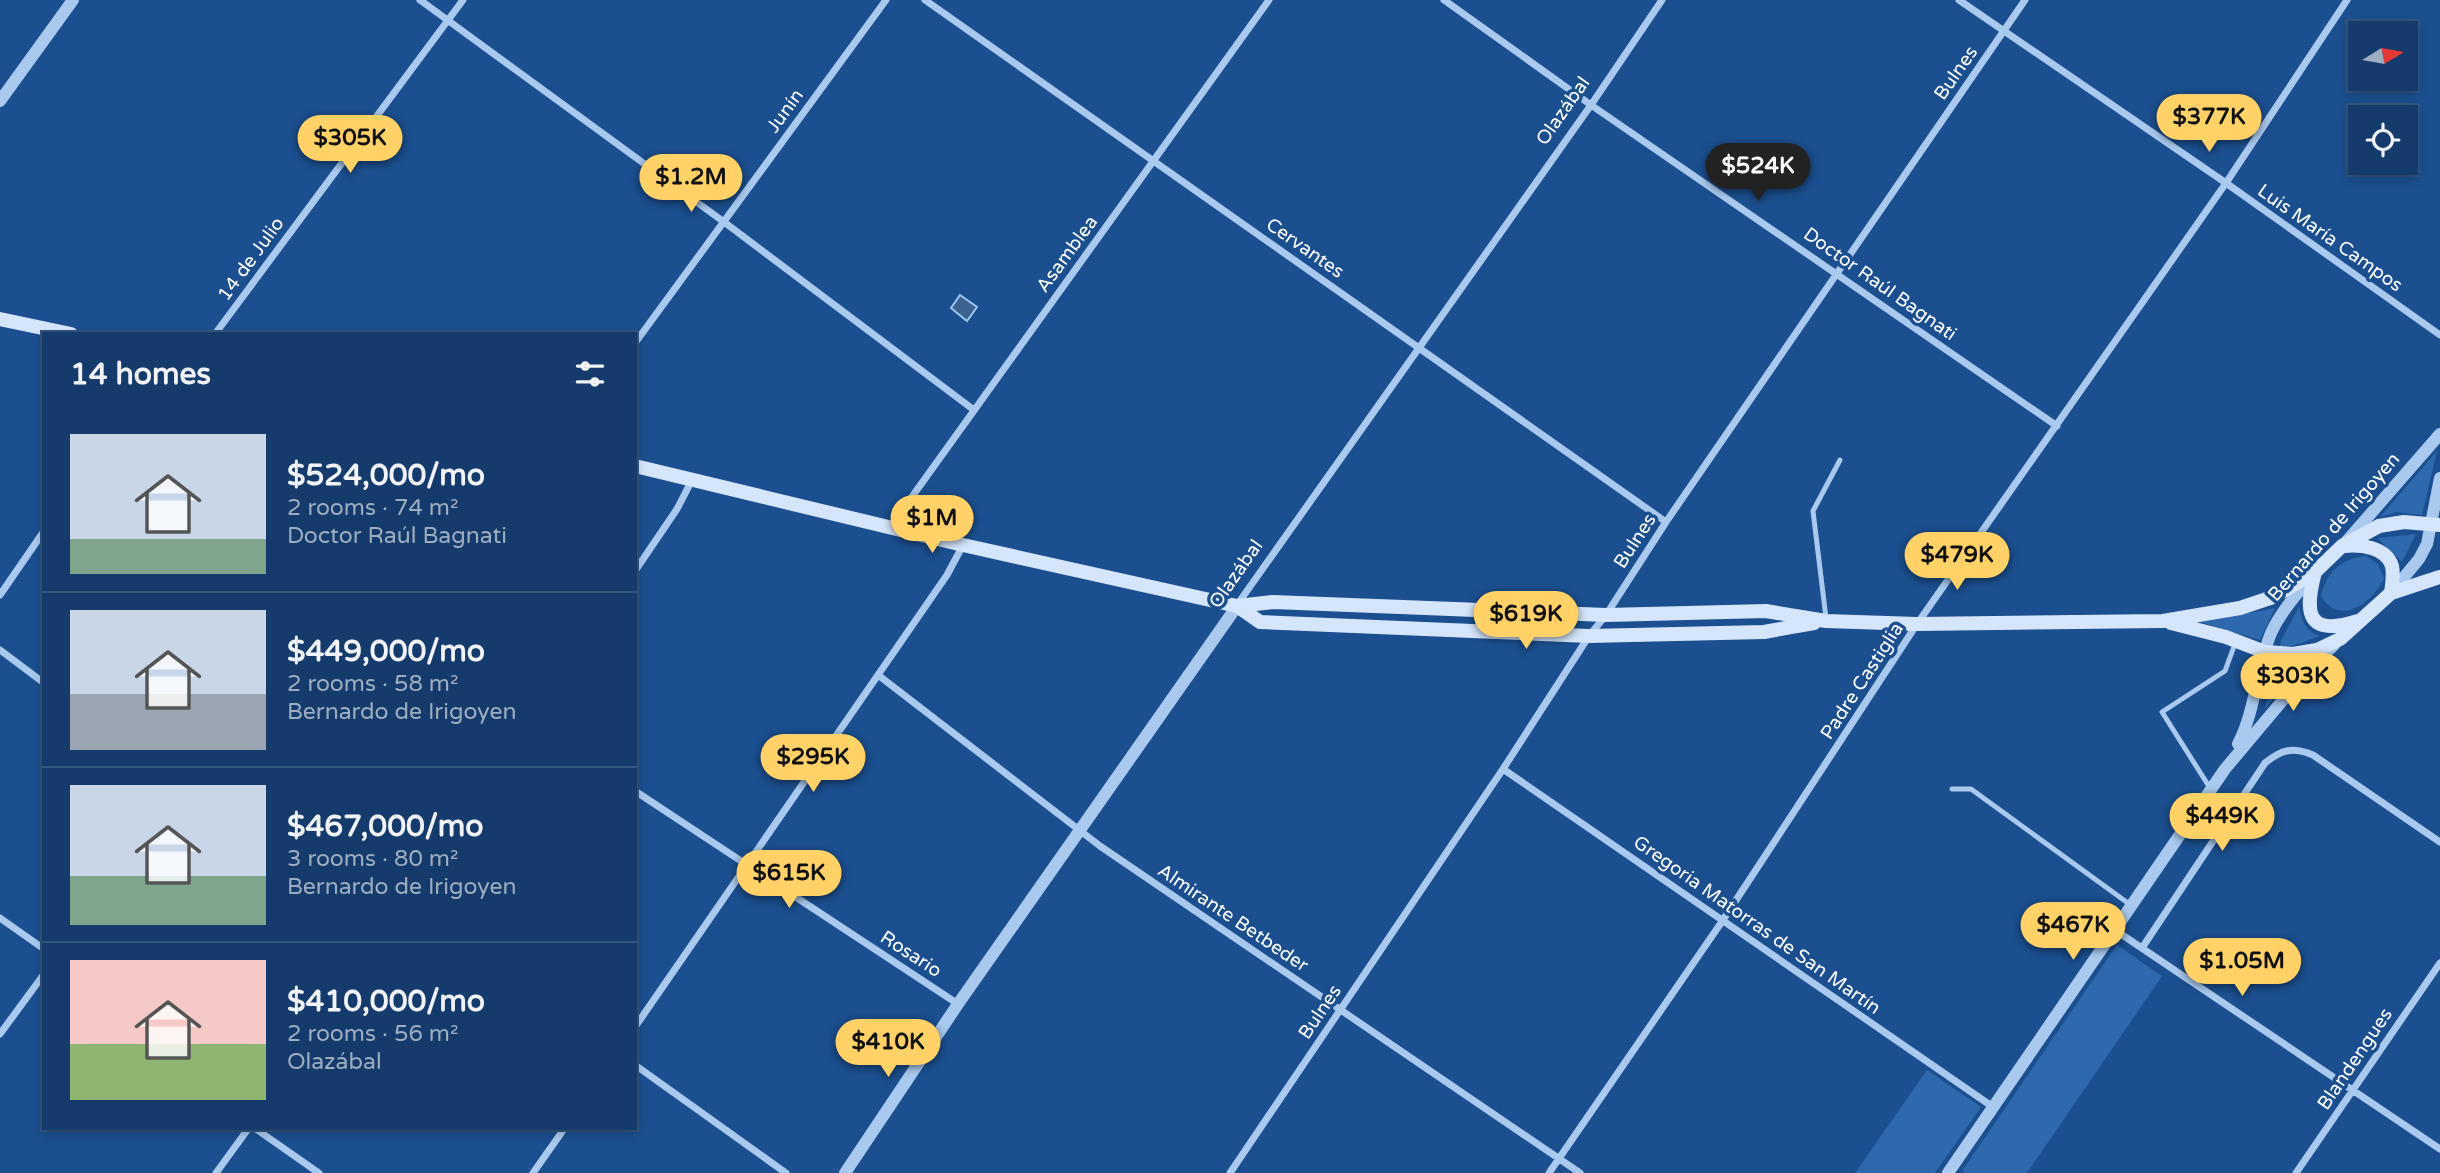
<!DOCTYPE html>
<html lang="en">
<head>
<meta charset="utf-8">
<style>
  body { margin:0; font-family:"Varela Round",sans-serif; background:#1d4271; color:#f1f3f6; height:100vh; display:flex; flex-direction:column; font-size:26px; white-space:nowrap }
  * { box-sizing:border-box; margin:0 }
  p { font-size:23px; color:#9dadc1 }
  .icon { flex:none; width:38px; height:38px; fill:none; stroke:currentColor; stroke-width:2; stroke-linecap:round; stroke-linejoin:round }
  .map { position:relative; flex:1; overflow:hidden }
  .sheet { position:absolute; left:42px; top:332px; width:595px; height:798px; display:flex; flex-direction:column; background:#143b6b; border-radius:0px; box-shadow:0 4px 10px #0003,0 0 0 2px #33557e }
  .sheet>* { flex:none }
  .needle { width:46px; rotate:79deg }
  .fabs { position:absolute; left:2348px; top:21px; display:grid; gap:14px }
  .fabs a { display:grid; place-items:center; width:70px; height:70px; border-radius:0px; background:#143b6b; box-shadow:0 4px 10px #0003,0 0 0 2px #33557e; font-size:35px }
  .price { position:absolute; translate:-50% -60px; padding:0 16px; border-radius:24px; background:#ffd166; color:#111; font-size:23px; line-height:46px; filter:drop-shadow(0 2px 4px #0008) }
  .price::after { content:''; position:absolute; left:50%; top:42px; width:21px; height:16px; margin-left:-10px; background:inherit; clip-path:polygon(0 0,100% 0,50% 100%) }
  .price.active { background:#222; color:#fff }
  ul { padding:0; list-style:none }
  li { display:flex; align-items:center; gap:21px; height:175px; padding:0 28px }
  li+li { border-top:2px solid #33557e }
  li span { display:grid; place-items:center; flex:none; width:196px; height:140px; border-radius:0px; color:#555 }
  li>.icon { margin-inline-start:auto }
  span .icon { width:84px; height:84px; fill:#fffc; stroke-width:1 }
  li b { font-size:30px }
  h2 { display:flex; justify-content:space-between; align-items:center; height:84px; padding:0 28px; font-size:30px }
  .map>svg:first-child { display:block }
</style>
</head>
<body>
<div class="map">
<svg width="2440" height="1173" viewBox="0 0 2440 1173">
  <rect width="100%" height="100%" fill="#1b4f8f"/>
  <path fill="#2e69ad" d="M2437 451 2422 515 2397 512 2380 517Z
    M2416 534 2402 562 2377 538Z
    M2366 556 2378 564 2384 578C2373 603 2339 627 2321 596 2326 573 2341 558 2366 556Z
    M2299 607C2302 622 2305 630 2320 636L2290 647 2280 646 2281 640Z
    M2275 608 2260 640 2200 622Z
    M2304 661 2265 709 2274 663Z
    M2117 945 2162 976 2027 1173H1965L1962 1171Z
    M1927 1070 1981 1107 1935 1173H1855Z"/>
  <path fill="#3c6290" stroke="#9cc4f0" stroke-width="2" d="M960 295 977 307 967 321 951 308Z"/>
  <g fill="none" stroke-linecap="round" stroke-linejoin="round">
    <path stroke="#a9c9ee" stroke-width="5" d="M1826 618 1813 511 1840 460
      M2210 788 2162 712 2225 671 2236 641
      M1952 789H1971L2132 906"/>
    <path stroke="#a9c9ee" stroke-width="7" d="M420 0 724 222 974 410
      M925 0 1666 522
      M1444 0 1591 105 2057 426
      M1959 0 2226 183 2440 335
      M215 334 463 0
      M635 343 886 0
      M891 526 1269 0
      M635 571 677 509 692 480
      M0 595 44 531
      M1237 605 1591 105 1662 0
      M0 650 44 683
      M878 675 1100 846 1580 1173
      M1503 769 1993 1107
      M635 791 958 1004
      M0 918 44 949
      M2115 930 2440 1149
      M2142 948 2265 763C2282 749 2293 747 2313 755L2440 842
      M635 1027 947 575 963 545
      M0 1034 44 974
      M635 1065 786 1173
      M256 1129 319 1173
      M216 1173 248 1129
      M533 1173 564 1129
      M1230 1173 1503 769 1589 636 1606 615 1666 522 2025 0
      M1549 1173 1723 920 1917 624 2226 183 2347 0
      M2296 1173 2440 963"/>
    <path stroke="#a9c9ee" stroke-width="12" d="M0 101 73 0
      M2346 542 2440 434
      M2391 593 2419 559 2427 544 2440 478
      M2238 744C2256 709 2256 670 2271 633 2281 611 2298 593 2313 575
      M845 1173 958 1004 1237 606
      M1948 1173 2225 769 2309 669 2335 644"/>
    <path stroke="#d6e6fa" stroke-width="14" d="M0 319 71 334
      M635 466 963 545 1237 606 1273 602 1606 615 1766 611 1826 621 1917 624 2163 621 2240 608 2273 597 2315 572 2342 546 2379 526 2404 522 2440 525
      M2344 546C2360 544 2386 547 2392 566 2394 575 2392 584 2391 593
      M2315 572C2304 614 2307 637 2358 621
      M1237 606 1260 622 1589 636 1764 632 1814 623
      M2171 623 2226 637 2265 652 2293 654 2317 650 2340 639 2391 593 2440 577"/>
  </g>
  <g text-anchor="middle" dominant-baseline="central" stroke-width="7" stroke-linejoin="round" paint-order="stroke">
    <g font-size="19" fill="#fff" stroke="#1b4f8f">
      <text transform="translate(1956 73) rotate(-55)">Bulnes</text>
      <text transform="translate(785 111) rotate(-54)">Junín</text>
      <text transform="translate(1563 111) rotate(-55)">Olazábal</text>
      <text transform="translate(2330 238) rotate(35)">Luis María Campos</text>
      <text transform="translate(1305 248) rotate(35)">Cervantes</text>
      <text transform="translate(1067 254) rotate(-54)">Asamblea</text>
      <text transform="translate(251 259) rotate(-54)">14 de Julio</text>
      <text transform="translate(1880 284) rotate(35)">Doctor Raúl Bagnati</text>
      <text transform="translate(2334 527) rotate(-49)">Bernardo de Irigoyen</text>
      <text transform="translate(1635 541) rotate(-57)">Bulnes</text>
      <text transform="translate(1236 574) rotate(-55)">Olazábal</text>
      <text transform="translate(1862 681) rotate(-57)">Padre Castiglia</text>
      <text transform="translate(1233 918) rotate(34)">Almirante Betbeder</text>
      <text transform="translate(1757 925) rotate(35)">Gregoria Matorras de San Martín</text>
      <text transform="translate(911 954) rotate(33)">Rosario</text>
      <text transform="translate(1320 1012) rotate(-56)">Bulnes</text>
      <text transform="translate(2355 1059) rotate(-56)">Blandengues</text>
    </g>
  </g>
</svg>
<div class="fabs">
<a><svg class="needle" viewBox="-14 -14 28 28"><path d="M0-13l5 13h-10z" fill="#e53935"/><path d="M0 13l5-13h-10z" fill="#9dadc1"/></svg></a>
<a><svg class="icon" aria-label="locate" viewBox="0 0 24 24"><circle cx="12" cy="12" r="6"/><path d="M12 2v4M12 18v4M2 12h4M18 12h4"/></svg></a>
</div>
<b class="price" style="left:2209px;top:154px">$377K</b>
<b class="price" style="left:350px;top:175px">$305K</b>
<b class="price active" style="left:1758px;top:203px">$524K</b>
<b class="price" style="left:691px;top:214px">$1.2M</b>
<b class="price" style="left:932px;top:555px">$1M</b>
<b class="price" style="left:1957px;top:592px">$479K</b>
<b class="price" style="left:1526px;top:651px">$619K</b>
<b class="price" style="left:2293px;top:713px">$303K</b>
<b class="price" style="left:813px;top:794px">$295K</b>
<b class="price" style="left:2222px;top:853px">$449K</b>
<b class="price" style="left:789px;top:910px">$615K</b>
<b class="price" style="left:2073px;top:962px">$467K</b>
<b class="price" style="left:2242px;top:998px">$1.05M</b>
<b class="price" style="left:888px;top:1079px">$410K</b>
<section class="sheet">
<h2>14 homes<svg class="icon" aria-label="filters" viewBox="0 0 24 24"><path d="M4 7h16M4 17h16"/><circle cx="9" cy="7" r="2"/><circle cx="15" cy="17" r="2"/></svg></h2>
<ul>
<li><span style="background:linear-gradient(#c9d6e8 75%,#7fa58c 0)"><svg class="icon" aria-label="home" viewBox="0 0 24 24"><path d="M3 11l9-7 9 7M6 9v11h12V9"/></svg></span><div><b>$524,000/mo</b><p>2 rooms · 74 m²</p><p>Doctor Raúl Bagnati</p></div></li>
<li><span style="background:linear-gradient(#c9d6e8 60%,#9aa5b1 0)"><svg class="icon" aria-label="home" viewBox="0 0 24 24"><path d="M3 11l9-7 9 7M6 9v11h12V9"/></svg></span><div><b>$449,000/mo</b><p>2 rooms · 58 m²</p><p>Bernardo de Irigoyen</p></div></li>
<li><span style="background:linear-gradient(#c9d6e8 65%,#7fa58c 0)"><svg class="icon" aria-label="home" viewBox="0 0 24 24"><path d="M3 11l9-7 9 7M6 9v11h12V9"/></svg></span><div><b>$467,000/mo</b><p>3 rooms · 80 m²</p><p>Bernardo de Irigoyen</p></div></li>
<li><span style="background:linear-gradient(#f6c9c9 60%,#8fb573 0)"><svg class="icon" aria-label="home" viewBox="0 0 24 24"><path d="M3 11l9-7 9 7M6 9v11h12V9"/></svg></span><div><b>$410,000/mo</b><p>2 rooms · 56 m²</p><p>Olazábal</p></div></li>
</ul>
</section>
</div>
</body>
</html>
